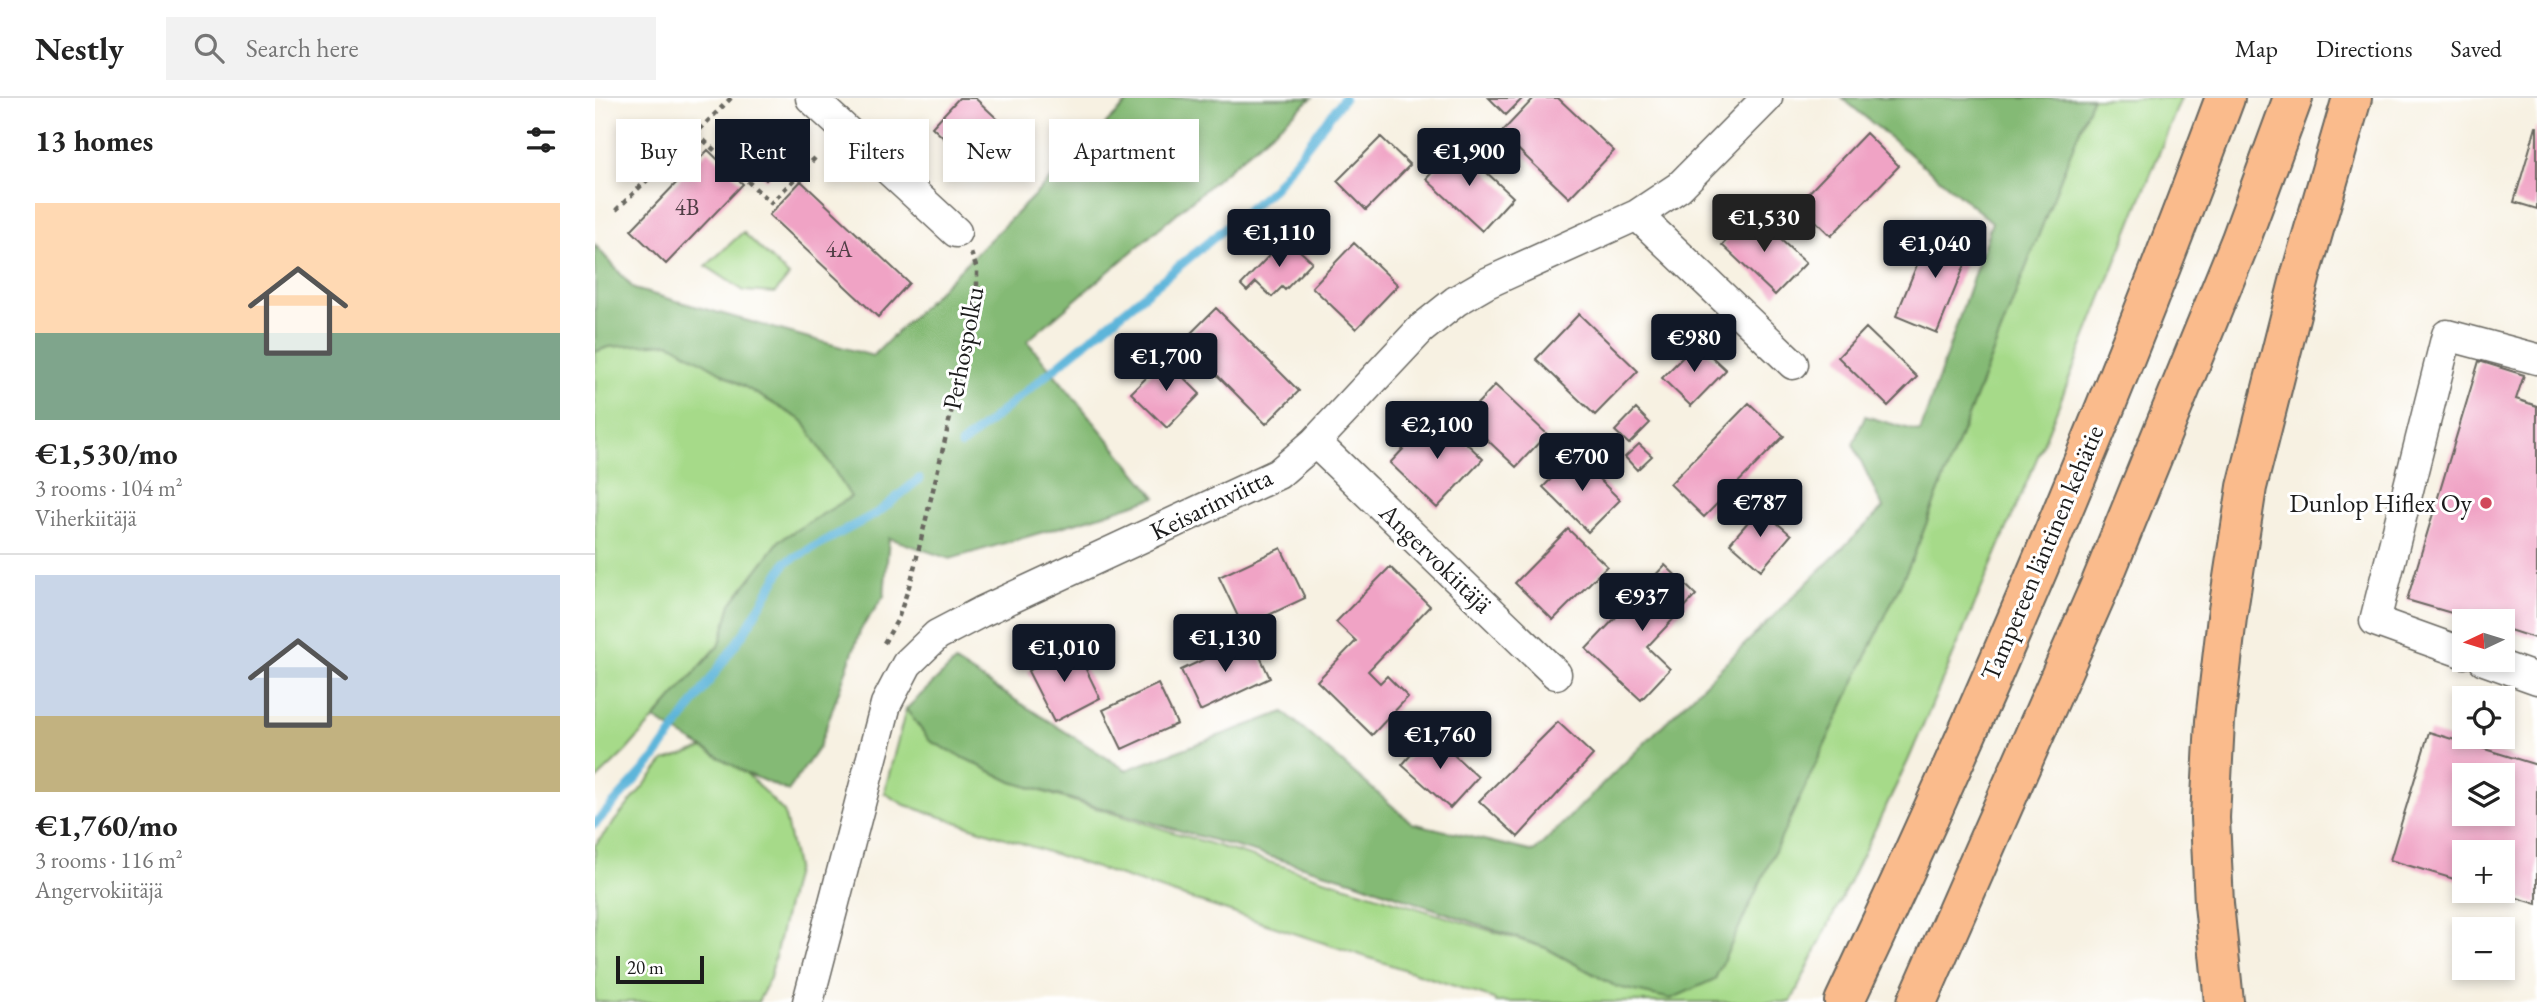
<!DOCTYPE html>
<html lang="en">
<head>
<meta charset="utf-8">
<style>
  body { margin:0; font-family:"EB Garamond",serif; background:#f2f2f2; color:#222; height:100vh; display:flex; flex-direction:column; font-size:26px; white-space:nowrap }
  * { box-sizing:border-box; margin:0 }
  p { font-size:23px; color:#767676 }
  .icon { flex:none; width:38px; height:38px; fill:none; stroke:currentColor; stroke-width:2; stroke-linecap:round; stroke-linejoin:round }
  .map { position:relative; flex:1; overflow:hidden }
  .details { display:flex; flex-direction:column; background:#fff; width:595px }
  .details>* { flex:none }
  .guide { position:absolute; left:21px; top:21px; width:665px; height:63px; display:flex; gap:14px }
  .needle { width:46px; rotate:266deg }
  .buttons { position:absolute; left:1857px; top:511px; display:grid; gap:14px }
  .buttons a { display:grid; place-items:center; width:63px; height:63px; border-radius:0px; background:#fff; box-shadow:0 4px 10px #0003; font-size:35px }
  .scale { position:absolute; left:21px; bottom:18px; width:88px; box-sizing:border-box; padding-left:7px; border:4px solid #1c1c1c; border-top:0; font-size:19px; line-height:24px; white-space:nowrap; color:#1c1c1c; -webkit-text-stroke:5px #fff; paint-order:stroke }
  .price { position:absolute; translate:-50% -60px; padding:0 16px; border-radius:7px; background:#111827; color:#fff; font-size:23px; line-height:46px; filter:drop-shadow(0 2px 4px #0008) }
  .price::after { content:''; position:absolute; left:50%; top:42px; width:21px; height:16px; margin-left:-10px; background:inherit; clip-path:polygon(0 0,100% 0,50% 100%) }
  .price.on { background:#222; color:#fff }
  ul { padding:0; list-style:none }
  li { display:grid; align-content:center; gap:14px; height:371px; padding:0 35px }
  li+li { border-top:2px solid #e0e0e0 }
  li span { display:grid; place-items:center; height:217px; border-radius:0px; color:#555 }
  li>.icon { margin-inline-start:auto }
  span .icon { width:126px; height:126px; fill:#fffc; stroke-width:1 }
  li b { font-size:30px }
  h2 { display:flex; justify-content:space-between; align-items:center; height:84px; padding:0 35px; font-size:30px }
  .tag { padding:0 24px; border-radius:0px; background:#fff; box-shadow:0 4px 10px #0003; font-size:24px; line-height:63px }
  .tag.on { background:#111827; color:#fff }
  header { display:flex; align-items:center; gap:42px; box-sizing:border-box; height:98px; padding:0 35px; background:#fff; border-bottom:2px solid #e0e0e0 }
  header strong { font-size:33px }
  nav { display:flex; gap:38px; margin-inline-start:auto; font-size:24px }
  .search { width:490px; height:63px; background:#f2f2f2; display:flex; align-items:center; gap:18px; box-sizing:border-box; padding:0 24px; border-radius:0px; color:#767676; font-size:26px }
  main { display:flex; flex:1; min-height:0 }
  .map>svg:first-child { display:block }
</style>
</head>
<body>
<header>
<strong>Nestly</strong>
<div class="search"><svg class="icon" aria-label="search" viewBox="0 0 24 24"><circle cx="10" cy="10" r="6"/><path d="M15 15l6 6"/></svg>Search here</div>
<nav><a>Map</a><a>Directions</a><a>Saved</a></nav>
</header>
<main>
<section class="details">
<h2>13 homes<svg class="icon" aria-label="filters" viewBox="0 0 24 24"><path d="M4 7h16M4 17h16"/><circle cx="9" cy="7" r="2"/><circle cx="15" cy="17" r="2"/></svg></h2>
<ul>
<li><span style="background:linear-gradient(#ffd9b3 60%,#7fa58c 0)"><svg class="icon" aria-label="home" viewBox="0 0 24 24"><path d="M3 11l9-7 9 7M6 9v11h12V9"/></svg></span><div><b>€1,530/mo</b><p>3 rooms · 104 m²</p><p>Viherkiitäjä</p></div></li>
<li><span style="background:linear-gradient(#c9d6e8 65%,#c2b280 0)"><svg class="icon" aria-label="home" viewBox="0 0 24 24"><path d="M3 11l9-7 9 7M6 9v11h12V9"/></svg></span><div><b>€1,760/mo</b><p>3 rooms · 116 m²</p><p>Angervokiitäjä</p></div></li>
</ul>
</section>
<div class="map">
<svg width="1942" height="904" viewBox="0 0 1942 904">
  <rect width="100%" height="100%" fill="#fff"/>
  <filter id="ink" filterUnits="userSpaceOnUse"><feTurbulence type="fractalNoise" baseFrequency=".0143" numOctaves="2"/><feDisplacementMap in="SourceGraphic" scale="14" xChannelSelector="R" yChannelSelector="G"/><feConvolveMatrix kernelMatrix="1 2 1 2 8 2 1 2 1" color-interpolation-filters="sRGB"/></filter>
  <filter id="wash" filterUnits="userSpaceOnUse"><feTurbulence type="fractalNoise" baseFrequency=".00686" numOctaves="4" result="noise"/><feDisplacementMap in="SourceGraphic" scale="28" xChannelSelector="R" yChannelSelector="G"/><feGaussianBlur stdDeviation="1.57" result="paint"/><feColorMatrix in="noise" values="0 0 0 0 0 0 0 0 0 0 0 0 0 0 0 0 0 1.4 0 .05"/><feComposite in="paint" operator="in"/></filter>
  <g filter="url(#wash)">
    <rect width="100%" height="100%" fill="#f7f1e2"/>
    <path fill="#a6da89" stroke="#617b52" stroke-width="2" d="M1497 0H1586L1451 339 1313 663 1196 904H901L899 901 310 707 289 695 311 611 335 643 417 684 951 850 1022 889 1319 457Z
      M148 134 194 178 180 195 149 193 111 168Z
      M74 244 208 323 256 399 185 442 136 506 125 546 31 653 0 683V254L13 249Z
      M109 650 151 675 189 714 201 769 175 880 163 904H0V747L69 663Z"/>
    <path fill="#84ba75" stroke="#506b48" stroke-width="2" d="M537 0H717L432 243 561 399 500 419 355 461 294 440 289 498 266 531 224 649 193 693 151 675 59 621 125 546 136 506 185 442 256 399 208 323 75 245 13 249 0 254V147L39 191 278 258Z
      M1247 0H1497L1319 457 1120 881 1076 901 1022 889 951 850 759 783 417 684 335 643 311 611 360 564 531 672 689 614 817 725 939 754 1288 410 1258 346 1270 318 1325 334 1397 124Z"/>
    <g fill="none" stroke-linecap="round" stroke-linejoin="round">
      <path stroke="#5db5da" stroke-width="9" d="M366 347 678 91 749 0
        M0 726 59 661 150 533 191 464 284 414 324 381"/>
    </g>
    <g id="blocks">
      <path fill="#f0a3c5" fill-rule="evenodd" d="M364 0H380L412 30 377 67 337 29Z
        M894 0H928L911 17Z
        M939 0H963L1019 53 974 100 906 35Z
        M1941 29H1942V111L1919 104Z
        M1271 35 1304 68 1236 138 1203 106Z
        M786 39 815 67 771 112 742 83Z
        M862 47 918 99 887 133 831 81Z
        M174 51 188 65 171 82 157 68Z
        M113 52 148 86 71 166 36 132Z
        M206 83 314 185 283 219 174 117Z
        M1157 115 1211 165 1180 197 1127 147Z
        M1337 130 1378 147 1342 235 1301 218Z
        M691 140 717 164 690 192 687 189 677 199 661 184 652 193 646 187Z
        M759 145 803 187 761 231 717 189Z
        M621 210 704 293 671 326 588 243Z
        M984 216 1043 273 1000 317 941 261Z
        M1271 230 1322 279 1293 308 1243 259Z
        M1102 245 1131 272 1096 308 1067 280Z
        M570 261 605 296 572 330 536 295Z
        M1884 263 1929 277 1921 301 1942 308V541L1908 530V523H1884L1812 502Z
        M900 287 952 336 921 369 869 320Z
        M1154 305 1189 338 1109 419 1075 386Z
        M1041 311 1055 325 1034 346 1020 333Z
        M841 316 888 361 842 410 795 365Z
        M1044 346 1057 358 1042 372 1030 359Z
        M980 357 1025 402 993 434 948 389Z
        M1165 410 1196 437 1166 472 1135 445Z
        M973 431 1012 468 958 522 920 485Z
        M686 450 710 500 648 529 624 479Z
        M1070 467 1101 497 1052 549 1075 571 1046 602 991 551Z
        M795 469 835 508 773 573 785 585 792 578 813 599 777 637 722 583 761 543 741 524Z
        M656 539 675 580 605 613 586 572Z
        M480 549 505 600 459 624 433 573Z
        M563 586 582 626 527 651 508 612Z
        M963 624 998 657 923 739 884 703Z
        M1834 634 1942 667V806L1899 793H1908V754H1869V784L1795 762ZM1869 677H1908V716H1869Z
        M835 635 883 679 855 710 807 667Z"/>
    </g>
  </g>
  <g filter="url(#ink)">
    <use href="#blocks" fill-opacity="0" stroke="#696761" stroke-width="2"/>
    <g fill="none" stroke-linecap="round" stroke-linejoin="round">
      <g stroke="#696761" stroke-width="33">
        <path id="minor" d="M216 0 361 134
          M1042 117 1198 266
          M720 344 961 576
          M1869 555 1780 523 1852 237 1942 261
          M1889 562 1942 581
          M213 904 291 606 312 566 342 537 386 514 683 376 720 344 826 231 861 203 892 185 1042 117 1084 89 1172 0"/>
      </g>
      <g stroke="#696761" stroke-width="42">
        <path id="highway" d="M1249 904C1389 608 1517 306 1630 0
          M1322 904 1504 490 1645 144 1698 0
          M1629 904 1619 806 1615 720 1620 623 1632 519 1652 389 1706 176 1757 0"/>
      </g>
      <path stroke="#696761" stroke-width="4.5" stroke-dasharray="5 5" stroke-linecap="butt" d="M136 0 101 35 176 105 221 59
        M21 112 101 35
        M289 545 303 521 317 479 350 342 382 197V171L376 155"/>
      <use href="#minor" stroke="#fff" stroke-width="30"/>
      <use href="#highway" stroke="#fabb8c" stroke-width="38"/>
    </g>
  </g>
  <circle fill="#d1495b" stroke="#fff" stroke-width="2.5" cx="1891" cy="405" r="7"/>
  <g text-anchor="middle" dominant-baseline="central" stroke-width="6" stroke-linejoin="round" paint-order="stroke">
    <g font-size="23" fill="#513e46">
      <text x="92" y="109">4B</text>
      <text x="244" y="151">4A</text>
    </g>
    <g font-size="26" fill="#1c1c1c" stroke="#fff">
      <text transform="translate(368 250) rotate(-79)">Perhospolku</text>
      <text transform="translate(616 406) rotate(-26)">Keisarinviitta</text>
      <text transform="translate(1447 455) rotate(-67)">Tampereen läntinen kehätie</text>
      <text transform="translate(841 460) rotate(44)">Angervokiitäjä</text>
    </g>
    <g font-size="26" fill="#1c1c1c" stroke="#fff" text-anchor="end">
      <text x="1877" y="405">Dunlop Hiflex Oy</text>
    </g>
  </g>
</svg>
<div class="buttons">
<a><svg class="needle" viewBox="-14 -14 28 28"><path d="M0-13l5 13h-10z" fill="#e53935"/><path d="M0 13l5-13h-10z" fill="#767676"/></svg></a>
<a><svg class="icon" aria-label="locate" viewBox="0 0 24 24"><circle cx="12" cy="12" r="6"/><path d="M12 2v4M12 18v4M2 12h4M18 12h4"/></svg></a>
<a><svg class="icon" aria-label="layers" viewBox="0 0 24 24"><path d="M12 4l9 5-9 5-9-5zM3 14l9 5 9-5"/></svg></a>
<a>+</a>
<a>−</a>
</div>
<div class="scale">20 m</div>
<b class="price" style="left:874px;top:90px">€1,900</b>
<b class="price on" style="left:1169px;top:156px">€1,530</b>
<b class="price" style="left:684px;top:171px">€1,110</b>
<b class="price" style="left:1340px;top:182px">€1,040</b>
<b class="price" style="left:1099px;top:276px">€980</b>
<b class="price" style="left:571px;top:295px">€1,700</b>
<b class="price" style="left:842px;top:363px">€2,100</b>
<b class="price" style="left:987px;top:395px">€700</b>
<b class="price" style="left:1165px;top:441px">€787</b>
<b class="price" style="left:1047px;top:535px">€937</b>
<b class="price" style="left:630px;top:576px">€1,130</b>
<b class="price" style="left:469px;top:586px">€1,010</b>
<b class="price" style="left:845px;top:673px">€1,760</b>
<div class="guide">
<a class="tag">Buy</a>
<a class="tag on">Rent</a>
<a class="tag">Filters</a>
<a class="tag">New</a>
<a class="tag">Apartment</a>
</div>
</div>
</main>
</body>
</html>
